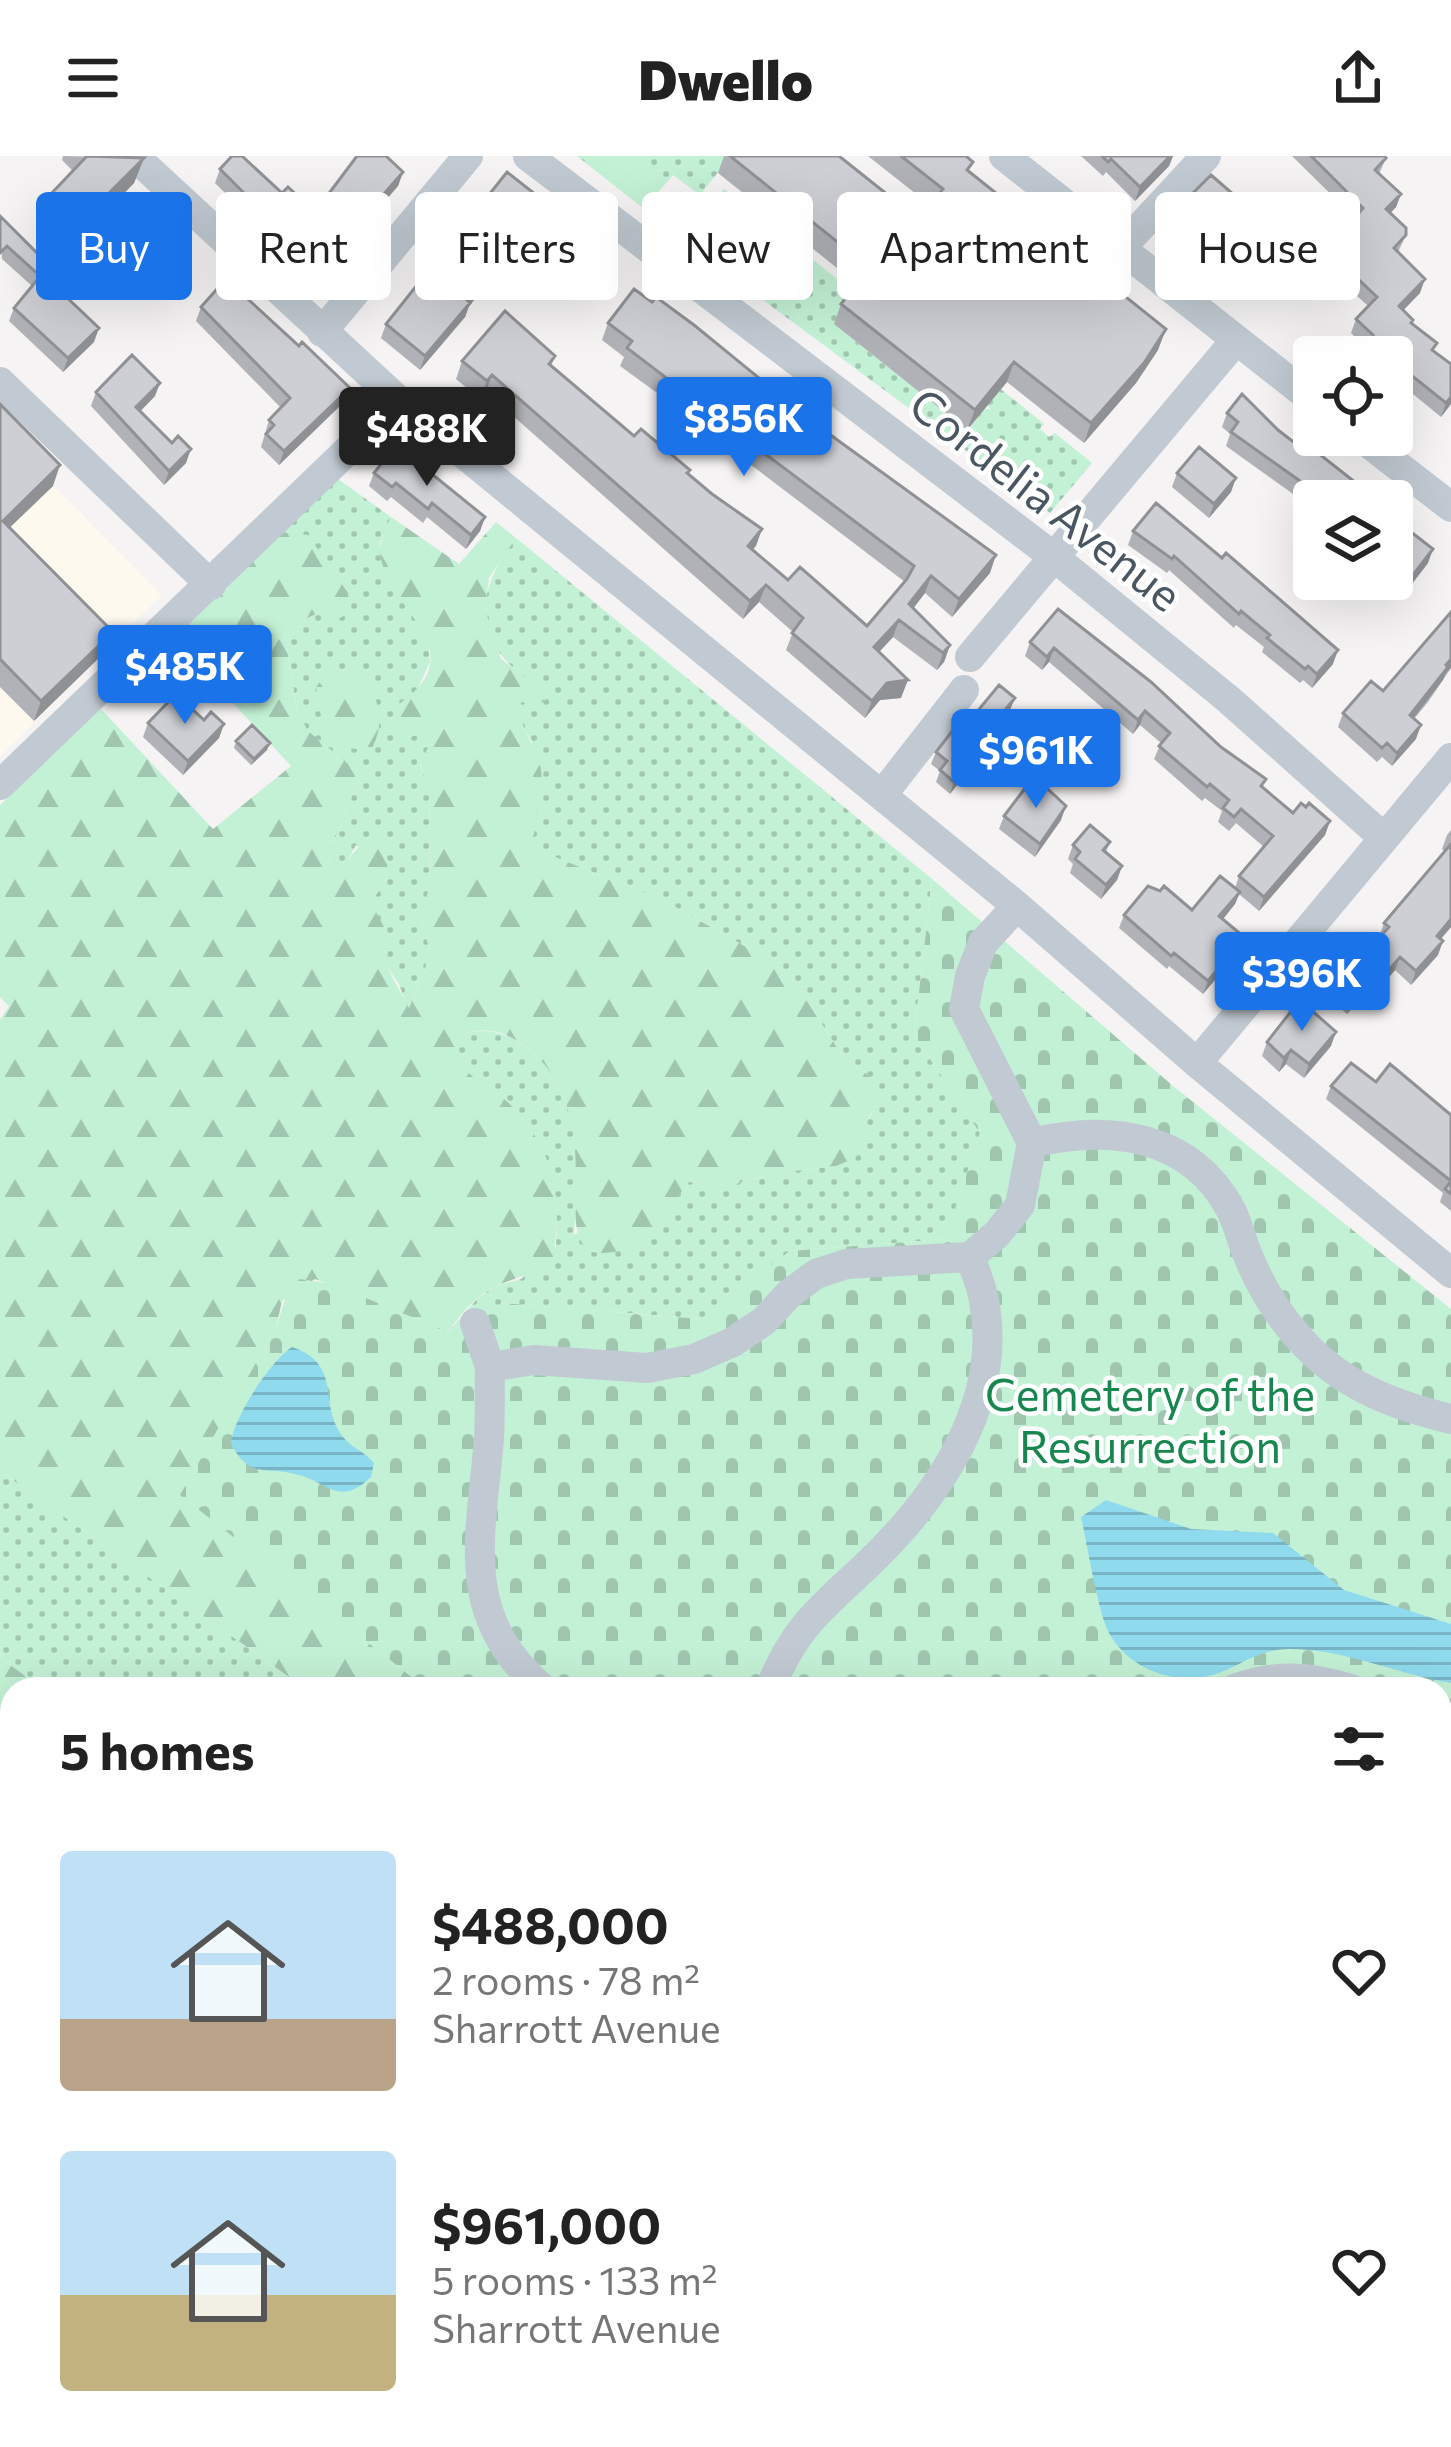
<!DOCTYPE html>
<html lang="en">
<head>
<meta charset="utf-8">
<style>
  body { margin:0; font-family:Commissioner,sans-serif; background:#f2f2f2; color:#222; height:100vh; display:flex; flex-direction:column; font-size:45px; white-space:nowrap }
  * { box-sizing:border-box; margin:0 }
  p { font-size:39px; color:#767676 }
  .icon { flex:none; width:66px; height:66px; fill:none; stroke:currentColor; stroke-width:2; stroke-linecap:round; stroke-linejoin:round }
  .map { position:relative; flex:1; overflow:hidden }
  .side { position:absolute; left:0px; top:1521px; width:1452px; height:771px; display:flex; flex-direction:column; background:#fff; border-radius:36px 36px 0 0; box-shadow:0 12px 48px #0002 }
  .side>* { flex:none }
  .top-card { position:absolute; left:36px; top:36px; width:1380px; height:108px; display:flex; gap:24px }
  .tools { position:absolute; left:1293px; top:180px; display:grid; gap:24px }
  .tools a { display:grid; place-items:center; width:120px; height:120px; border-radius:12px; background:#fff; box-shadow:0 12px 48px #0002; font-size:60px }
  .price { position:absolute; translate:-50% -102px; padding:0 27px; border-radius:12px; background:#1a73e8; color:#fff; font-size:39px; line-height:78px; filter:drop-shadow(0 3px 6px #0008) }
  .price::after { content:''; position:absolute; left:50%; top:72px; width:36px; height:27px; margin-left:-18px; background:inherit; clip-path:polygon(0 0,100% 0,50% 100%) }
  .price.on { background:#222; color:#fff }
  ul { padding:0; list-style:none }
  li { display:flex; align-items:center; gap:36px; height:300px; padding:0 60px }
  li span { display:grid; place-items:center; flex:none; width:336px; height:240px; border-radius:12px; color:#555 }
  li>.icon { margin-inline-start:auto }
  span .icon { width:144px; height:144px; fill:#fffc; stroke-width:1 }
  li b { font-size:51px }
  h2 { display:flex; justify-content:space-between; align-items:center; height:144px; padding:0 60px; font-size:51px }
  .chip { padding:0 42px; border-radius:12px; background:#fff; box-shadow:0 12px 48px #0002; font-size:42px; line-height:108px }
  .chip.on { background:#1a73e8; color:#fff }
  header { display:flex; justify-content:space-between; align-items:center; height:156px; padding:0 60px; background:#fff; font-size:54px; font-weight:800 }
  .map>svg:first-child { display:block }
</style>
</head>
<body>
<header><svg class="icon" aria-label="menu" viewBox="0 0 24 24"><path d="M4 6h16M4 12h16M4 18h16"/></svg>Dwello<svg class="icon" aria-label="share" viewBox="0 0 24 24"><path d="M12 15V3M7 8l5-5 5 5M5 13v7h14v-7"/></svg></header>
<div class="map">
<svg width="1451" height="2291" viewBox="0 0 1451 2291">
  <defs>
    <pattern id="grass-dots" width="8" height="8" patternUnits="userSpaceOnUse" patternTransform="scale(3)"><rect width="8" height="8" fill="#c3f1d5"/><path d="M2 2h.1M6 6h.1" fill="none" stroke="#a0c6b0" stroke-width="1.8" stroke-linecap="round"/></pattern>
    <pattern id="forest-firs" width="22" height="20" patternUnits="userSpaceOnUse" patternTransform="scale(3)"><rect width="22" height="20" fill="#c3f1d5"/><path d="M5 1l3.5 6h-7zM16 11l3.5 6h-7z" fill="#a0c6b0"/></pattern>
    <pattern id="wetland-marsh" width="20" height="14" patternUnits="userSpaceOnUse" patternTransform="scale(3)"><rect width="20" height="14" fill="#c3f1d5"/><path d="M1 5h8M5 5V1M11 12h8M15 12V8" fill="none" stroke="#a0c6b0"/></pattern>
    <pattern id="cemetery-stones" width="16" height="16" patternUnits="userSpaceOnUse" patternTransform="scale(3)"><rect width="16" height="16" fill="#c3f1d5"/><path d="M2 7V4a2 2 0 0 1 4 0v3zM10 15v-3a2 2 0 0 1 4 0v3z" fill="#a0c6b0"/></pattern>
    <pattern id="water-rules" width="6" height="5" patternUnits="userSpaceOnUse" patternTransform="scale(3)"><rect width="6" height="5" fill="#90daee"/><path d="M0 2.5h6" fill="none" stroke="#78b4c4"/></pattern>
  </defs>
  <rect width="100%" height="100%" fill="#f5f3f3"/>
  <path fill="#fdf9ef" d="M0 276 162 439 0 601Z"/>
  <path fill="url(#grass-dots)" d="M577 0H731L700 39 673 19 644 53Z
    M724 33 767 67 727 117 683 84Z
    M776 74 857 139 835 169 951 261 948 265 951 268 955 265 968 274 984 253H991L987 249 997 230 1044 268 1040 273 1049 281 1055 277 1092 307 1050 357 736 124Z
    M338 323 391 361 380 388 394 433 414 457 428 483 430 506 415 538 410 581 425 576 433 582 420 609 429 631 431 725 421 763 429 791 425 815 408 854 399 828 386 809 371 747 388 719 356 689 346 707 336 711 329 706C334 674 353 649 358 616L308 576 297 555 286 485 305 463 325 454 283 376Z
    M516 382 932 723 914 879 980 977 946 1083 790 1095 703 1163 502 1147 448 1176 478 1142 495 1130 521 1123 556 1091C559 1044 553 1014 529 972 511 940 447 925 457 880 484 870 504 875 527 892 584 936 579 1013 574 1078L664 1065 677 1038 689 1026 728 1030 775 1017 836 1010 872 958 875 924 843 901 792 822 762 800 663 744 537 694 532 681V587L518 561 521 546 538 531C474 490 470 441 516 382Z
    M0 1315 306 1533H44L0 1502Z"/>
  <path fill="url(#forest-firs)" d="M391 361 459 408 496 366 516 382 489 422 485 453 501 503 538 531 546 543 537 550 521 546C517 570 534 586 540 609 547 636 527 666 537 694L663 744 762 800 792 822 843 901 875 924 880 942 862 974 864 991 855 1002 836 1010 775 1017 728 1030 689 1026C677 1038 673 1054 663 1066 643 1089 616 1102 587 1095 572 1074 576 1059 576 1034 577 980 572 926 526 891 504 874 483 870 458 880 450 914 482 926 504 943 513 950 522 962 529 971 558 1010 562 1059 552 1106 535 1118 517 1121 498 1129 477 1138 461 1158 448 1176L315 1123 282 1145 276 1172 181 1338 427 1533H306L0 1315V864L9 850 0 841V649L100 552 213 673 291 610 173 482 283 376 308 379 348 437 350 456 340 462 325 454 305 463 286 485 297 555 308 575 358 616C353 649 334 674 329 706L336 711C351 705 357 689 371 679L386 692 388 719 371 747 390 782 386 809 409 852 425 815 429 791 421 763 431 725 429 631 420 608 433 582 425 576 410 581 396 575 393 552C476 499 398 462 382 407 377 390 385 376 391 361Z
    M340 513C376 522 389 561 372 592 333 601 317 562 316 531L327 518Z
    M0 1502 44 1533H12V1663L8 1662 0 1671Z
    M0 1733 12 1747V2280H1031V2291H0Z"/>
  <path fill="url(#wetland-marsh)" d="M1032 2280H1404L1385 2291H1031Z"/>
  <path fill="url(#cemetery-stones)" d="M932 723 1172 929 1451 1153V2271L1440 2269V1533H427L180 1339 276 1172 289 1131 300 1123 332 1128 448 1176 502 1147 702 1163 790 1095 945 1083 980 977 914 879Z"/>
  <path fill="#c3f1d5" d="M594 0H637L666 22 645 49 590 5Z"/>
  <path fill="url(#water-rules)" d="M292 1191C344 1209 317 1247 343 1281 352 1292 365 1296 374 1307L371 1321C339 1351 329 1327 299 1319 266 1309 251 1325 231 1288 232 1263 272 1203 292 1191Z
    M1106 1344 1191 1373 1273 1377 1344 1434 1451 1468V1527C1397 1518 1345 1493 1289 1493 1254 1494 1239 1512 1212 1519 1173 1530 1128 1512 1109 1477 1098 1457 1087 1387 1081 1361Z"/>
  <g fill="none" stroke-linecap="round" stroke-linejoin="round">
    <path stroke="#c1cad2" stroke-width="30" d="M134 0 399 245 1017 750 1197 907 1451 1117
      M528 0 1054 401 1228 543 1384 682
      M1004 0 1314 245
      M1120 93 1206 0
      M322 176 468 0
      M0 226 211 429
      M1358 279 1451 351
      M970 501 1236 184
      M0 629 399 245
      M882 639 964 534
      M1197 907 1451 602
      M1032 987C1108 969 1190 977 1231 1054 1238 1068 1241 1083 1247 1097 1259 1128 1278 1159 1300 1183 1340 1229 1393 1249 1451 1263
      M475 1167 490 1211
      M543 1533C461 1463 479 1389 488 1294 491 1267 489 1238 490 1211L534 1204 647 1212 694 1203 733 1186 764 1165 789 1138 816 1118 846 1108 970 1101 997 1078 1020 1049 1032 987 964 853 970 820 983 787 1017 750
      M770 1533C794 1472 819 1454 865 1411 935 1345 1004 1248 984 1145 982 1130 975 1115 970 1101
      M1234 1533C1277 1518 1308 1520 1351 1533
      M1440 1563 1451 1564
      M1440 1944 1451 1917
      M1440 2180 1451 2166
      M1440 2204 1451 2212
      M1158 2280 1179 2291
      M1341 2291 1356 2288 1362 2280"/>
  </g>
  <path fill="#b0b2b7" d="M63 0 144 2 134 27 70 93 40 64 50 39 73 15 62 4Z
    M724 0H839L918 63 930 49 868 0H966L970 17 1158 194 1136 227 1084 287 1007 226 967 274 834 168 841 148 857 128 718 17Z
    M1081 0H1173L1169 10 1135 45 1106 16 1103 20Z
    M1292 0H1384L1386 2 1379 18 1401 38 1396 51 1390 57 1406 79 1398 96 1420 137 1403 154 1434 195 1451 208V248L1441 261 1392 221V201H1354L1363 189 1351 177 1356 163 1368 150 1331 116 1333 110 1326 104 1331 90 1355 62Z
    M390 5 403 16 398 30 359 75 354 71 327 111 323 108 311 123 215 27 220 13 282 37 315 56Z
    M544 45 542 53 592 111 571 137 537 110 542 96 520 79 498 107 491 101 479 116 486 122 481 136 469 150 465 161 420 214 381 182 386 168Z
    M1174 56 1302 98 1258 144 1169 70Z
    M0 60 94 186 63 216 9 165 14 152 32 130 2 103Z
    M201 151 299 190 350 232 344 246 279 309 261 291 269 264 281 252 196 165Z
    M608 167 990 417 952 461 925 437 913 452 950 489 944 506 937 514 893 481 879 496 901 542 880 544 865 562 786 494 793 476 759 446 743 463 486 236 480 243 456 223 462 205 555 200 551 210 634 280 762 373 752 394 788 424 867 470 905 426 725 289 722 294 679 261 674 268 659 256 664 242 620 210 624 201 602 184Z
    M96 236 155 240 140 255 186 307 164 329 91 250Z
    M0 248 53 330 10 371 113 476 105 496 34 565 0 531Z
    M1227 257 1278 274 1309 298 1379 345H1314V353L1226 290 1230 278 1222 271Z
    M374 317 485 361 480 375 466 393 427 361 423 367 391 341 387 345 369 330Z
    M1177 317 1231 336 1209 362 1172 331Z
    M1156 347 1333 508 1312 532 1303 524 1300 527 1262 496 1264 491 1236 469 1234 472 1169 414 1167 417 1128 389 1133 375Z
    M1392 355 1396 358 1394 363 1428 407 1408 433 1392 420Z
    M1058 453 1293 657 1330 665 1325 679 1259 755 1239 738 1235 748 1223 763 1240 794 1203 838 1169 810 1167 813 1119 772 1124 759 1192 754 1235 732 1239 720 1264 691 1236 667 1229 675 1218 666 1222 655 1205 642 1202 645 1154 603 1161 587 1140 569 1133 578 1049 506 1042 514 1025 500 1030 486Z
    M1451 456V512L1428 546 1414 563 1416 583 1392 610 1382 601 1377 606 1338 571 1343 557 1383 535Z
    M1010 554 986 583 983 596 950 638 936 626 940 615 931 608 936 596 956 577Z
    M204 564 224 568 219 582 183 619 143 581 148 567Z
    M236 585 267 594 251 609 234 592Z
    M1034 630 1061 664 1035 701 999 673 1004 660Z
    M1451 674V771L1441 783 1438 799 1411 829 1395 814 1368 846 1362 840 1347 858 1332 845 1337 832 1344 824 1331 813 1336 799 1367 796 1379 781 1384 767 1445 696 1442 693 1447 679Z
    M1110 686 1106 696 1122 710 1117 724 1101 743 1070 717 1073 708 1068 703 1073 689Z
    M1267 886 1331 890 1304 922 1286 908 1279 916 1262 900Z
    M1376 926 1451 959V1055L1440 1046 1443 1037 1326 943 1331 930Z"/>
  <path fill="#909195" d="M1170 0H1173L1169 10 1135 45 1140 31Z
    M144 2 134 27 70 93 79 67Z
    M403 16 398 30 359 75 364 61Z
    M1401 38 1396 51 1381 67 1386 53Z
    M359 57 354 71 327 111 332 97Z
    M525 65 520 79 498 107 503 93Z
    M1307 84 1302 98 1258 144 1263 130Z
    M496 88 491 101 471 127 476 113Z
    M328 94 323 108 311 123 316 109Z
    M597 97 592 111 571 137 576 123Z
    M486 122 481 136 469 150 465 161 420 214 425 200Z
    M1425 123 1420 137 1394 164 1399 150Z
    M99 172 94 186 63 216 68 202Z
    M1166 173 1158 194 1136 227 1084 287 1091 267Z
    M1014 206 1007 226 967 274 975 254Z
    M492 219 486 236 480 243 487 225Z
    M160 227 155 240 131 265 136 251Z
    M350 232 344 246 279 309 284 295Z
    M1451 241V248L1441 261 1446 247Z
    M191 293 186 307 164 329 169 315Z
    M60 309 53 330 0 381 3 365Z
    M1236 322 1231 336 1209 362 1214 348Z
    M485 361 480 375 466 393 471 379Z
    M762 373 756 390 741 407 748 390Z
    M1433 393 1428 407 1408 433 1413 419Z
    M996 399 990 417 952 461 959 443Z
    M931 420 925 437 903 466 909 448Z
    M766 429 759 446 743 463 750 445Z
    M899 464 893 481 868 508 874 491Z
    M113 476 105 496 34 565 41 545Z
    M950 489 944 506 937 514 943 497Z
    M1054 492 1049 506 1042 514 1047 501Z
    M1338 494 1333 508 1312 532 1317 518Z
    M1451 503V512L1446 517 1443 524 1405 573 1410 559Z
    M908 524 901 542 880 544 865 562 872 545 887 527Z
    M1015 542 1010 554 978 592 983 580Z
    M1145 555 1140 569 1133 578 1138 564Z
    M224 568 219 582 183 619 188 605Z
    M1421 569 1416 583 1392 610 1397 597Z
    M988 584 983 596 950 638 954 626Z
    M270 587 267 594 251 609 254 603Z
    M1066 650 1061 664 1035 701 1040 688Z
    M1330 665 1325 679 1259 755 1264 741Z
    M1122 710 1117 724 1101 743 1106 729Z
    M1240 736 1235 748 1215 773 1219 760Z
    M1451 763V771L1432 793 1437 780Z
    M1244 781 1240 794 1203 838 1208 825Z
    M1443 785 1438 799 1411 829 1416 815Z
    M1400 801 1395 814 1368 846 1373 832Z
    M1367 827 1362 840 1347 858 1352 844Z
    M1336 876 1331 890 1304 922 1309 908Z
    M1291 894 1286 908 1279 916 1284 902Z"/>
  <path fill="#cdcfd5" stroke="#909195" stroke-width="3" d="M87 0 144 2 79 67 50 39Z
    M232 0H242L282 37 288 31 315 56 357 0H386L403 16 364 61 359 57 332 97 328 94 316 109 220 13Z
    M730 0H839L918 63 943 33 901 0H966L973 6 967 14 1166 173 1144 207 1091 267 1014 206 975 254 841 148 870 112Z
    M1102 0H1170L1140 31 1111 3 1108 6Z
    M1311 0H1384L1386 2 1375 14 1401 38 1386 53 1406 72V79L1394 92 1425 123 1399 150 1413 164 1411 167 1437 187 1432 194 1451 208V241L1446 247 1392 204V201H1359L1355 197 1373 179 1356 163 1377 141 1336 102 1340 98 1331 90 1363 52Z
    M507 16 544 45 540 51 597 97 576 123 542 96 551 85 525 65 503 93 496 88 476 113 486 122 467 144 470 147 425 200 386 168Z
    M1211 19 1288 86 1307 84 1263 130 1174 56Z
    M0 60 50 110 40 120 7 90 0 97Z
    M42 118 99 172 68 202 14 152Z
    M226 123 299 190 302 186 350 232 284 295 266 278 274 269 269 264 290 242 201 151Z
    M634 133 652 146 656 141 694 169 814 267 996 399 959 443 931 420 909 448 950 489 943 497 899 464 874 491 908 524 887 527 872 545 792 477 803 462 766 429 750 445 492 219 487 225 462 205 505 155 555 200 549 208 634 280 641 273 690 314 687 317 712 338 762 373 748 390 788 424 800 411 867 470 907 423 914 410 731 272 728 276 685 244 681 250 665 238 673 227 627 192 632 185 608 167Z
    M132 199 160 227 136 251 172 287 178 280 191 293 169 315 96 236Z
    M1242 238 1278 274 1309 298 1313 293 1379 345H1321L1324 342 1231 276 1238 266 1227 257Z
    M0 248 60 309 3 365 113 476 41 545 0 503Z
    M396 289 485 361 471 379 432 347 428 353 396 327 392 331 374 317Z
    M1199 291 1236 322 1214 348 1177 317Z
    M1156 347 1222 402 1226 397 1338 494 1317 518 1308 510 1305 513 1267 482 1270 479 1241 455 1239 458 1174 400 1172 403 1133 375Z
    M1392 355 1396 358 1393 362 1433 393 1413 419 1392 403Z
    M1058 453 1151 526 1221 591 1266 623 1261 630 1293 657 1301 647 1306 651 1309 647 1330 665 1264 741 1239 720 1273 680 1241 653 1234 661 1223 652 1229 644 1210 628 1207 631 1159 590 1170 577 1145 555 1138 564 1054 492 1047 501 1030 486Z
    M1451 456V503L1446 509 1448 511 1410 559 1421 569 1397 597 1387 587 1382 592 1343 557 1371 525 1383 535Z
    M999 529 1015 542 983 580 988 584 954 626 940 614 947 605 936 596 953 574 956 577 967 568Z
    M176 538 204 564 211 556 224 568 188 605 148 567Z
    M252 569 270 587 254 603 236 585Z
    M1038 624 1066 650 1040 688 1004 660 1029 627 1034 630Z
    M1090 669 1110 686 1103 694 1122 710 1106 729 1075 703 1080 696 1073 689Z
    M1451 688V763L1437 780 1443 785 1416 815 1400 801 1373 832 1367 827 1352 844 1337 832 1353 814 1336 799 1351 782 1367 796 1389 771 1384 767Z
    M1220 720 1240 736 1219 760 1244 781 1208 825 1174 797 1171 800 1124 759 1148 730 1160 735 1164 730 1192 754Z
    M1300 844 1336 876 1309 908 1291 894 1284 902 1267 886Z
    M1351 907 1376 926 1390 908 1451 959V1038L1445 1033 1451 1025 1331 930Z"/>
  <g text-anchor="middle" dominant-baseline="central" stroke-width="9" stroke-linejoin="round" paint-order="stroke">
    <g font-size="45" fill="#4a5661" stroke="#fff">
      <text transform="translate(1047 342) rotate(38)">Cordelia Avenue</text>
    </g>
    <g font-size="45" fill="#17864f" stroke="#fff">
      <text x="1150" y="1236">Cemetery of the<tspan x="1150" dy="52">Resurrection</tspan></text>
    </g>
  </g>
</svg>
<div class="tools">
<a><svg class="icon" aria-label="locate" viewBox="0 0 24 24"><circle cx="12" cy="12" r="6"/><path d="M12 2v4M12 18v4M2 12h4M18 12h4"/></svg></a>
<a><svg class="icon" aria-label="layers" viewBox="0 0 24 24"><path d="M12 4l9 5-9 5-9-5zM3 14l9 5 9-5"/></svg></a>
</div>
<b class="price" style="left:744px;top:323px">$856K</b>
<b class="price on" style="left:427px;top:333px">$488K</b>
<b class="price" style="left:185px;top:571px">$485K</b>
<b class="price" style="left:1036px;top:655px">$961K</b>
<b class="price" style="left:1302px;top:878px">$396K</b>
<div class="top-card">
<a class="chip on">Buy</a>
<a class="chip">Rent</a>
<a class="chip">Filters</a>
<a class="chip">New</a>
<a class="chip">Apartment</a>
<a class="chip">House</a>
</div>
<section class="side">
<h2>5 homes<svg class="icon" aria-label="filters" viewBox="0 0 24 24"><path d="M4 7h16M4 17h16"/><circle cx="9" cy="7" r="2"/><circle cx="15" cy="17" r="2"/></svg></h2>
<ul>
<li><span style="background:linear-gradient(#bfe0f5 70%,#b9a48a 0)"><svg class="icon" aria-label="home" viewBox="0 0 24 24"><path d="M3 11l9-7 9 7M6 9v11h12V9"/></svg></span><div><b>$488,000</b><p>2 rooms · 78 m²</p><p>Sharrott Avenue</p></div><svg class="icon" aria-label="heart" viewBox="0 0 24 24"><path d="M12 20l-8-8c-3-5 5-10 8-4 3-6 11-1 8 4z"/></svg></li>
<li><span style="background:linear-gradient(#bfe0f5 60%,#c2b280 0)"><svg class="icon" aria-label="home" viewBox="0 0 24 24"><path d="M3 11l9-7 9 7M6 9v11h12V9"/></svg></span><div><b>$961,000</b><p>5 rooms · 133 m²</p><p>Sharrott Avenue</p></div><svg class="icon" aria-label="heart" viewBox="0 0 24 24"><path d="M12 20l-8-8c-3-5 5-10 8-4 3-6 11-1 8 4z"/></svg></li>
</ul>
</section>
</div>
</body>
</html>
